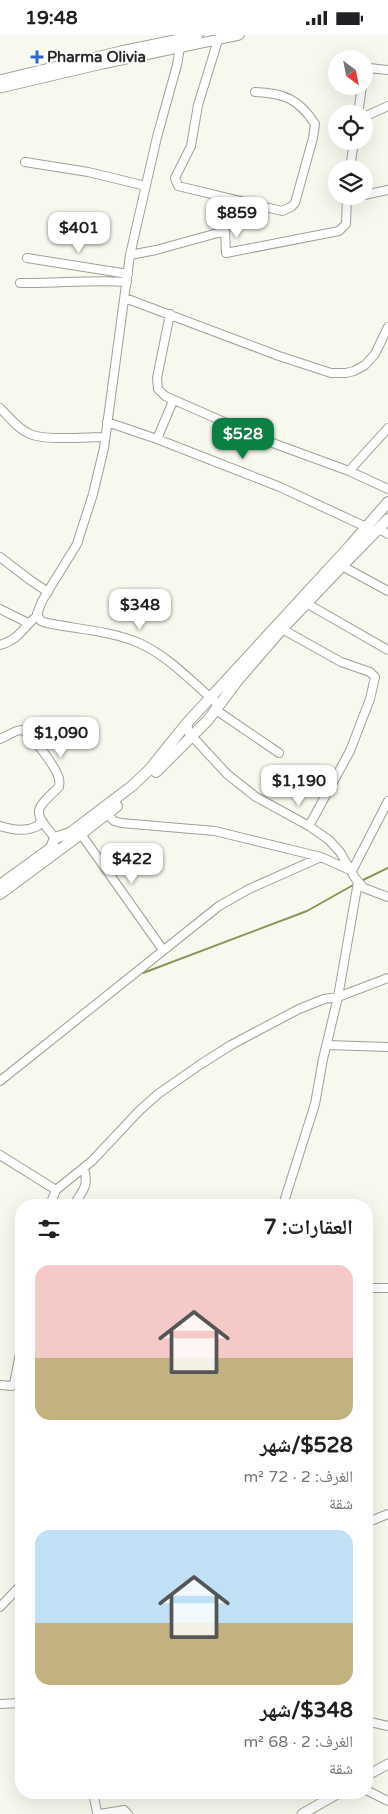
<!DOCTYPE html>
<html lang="ar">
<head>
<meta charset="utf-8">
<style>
  body { margin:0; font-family:"Varela Round","Noto Naskh Arabic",sans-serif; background:#f6f6f6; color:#202124; direction:rtl; height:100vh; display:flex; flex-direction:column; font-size:19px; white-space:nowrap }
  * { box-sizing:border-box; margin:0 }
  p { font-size:16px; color:#757577 }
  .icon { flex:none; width:28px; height:28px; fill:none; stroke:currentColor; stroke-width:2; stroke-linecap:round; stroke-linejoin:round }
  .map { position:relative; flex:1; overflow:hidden; direction:ltr }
  .details { position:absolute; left:15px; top:1164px; width:358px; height:600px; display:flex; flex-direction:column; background:#fff; border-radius:20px; box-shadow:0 5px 20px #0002; direction:rtl }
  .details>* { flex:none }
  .needle { width:32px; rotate:148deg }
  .buttons { position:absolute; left:328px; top:15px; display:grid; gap:10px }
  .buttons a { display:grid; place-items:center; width:45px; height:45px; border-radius:50%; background:#fff; box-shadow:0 5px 20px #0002; font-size:25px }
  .price { position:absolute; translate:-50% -42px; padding:0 11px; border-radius:10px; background:#fff; color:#222; font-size:16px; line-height:32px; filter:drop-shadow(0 1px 2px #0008) }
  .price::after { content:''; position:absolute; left:50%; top:30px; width:15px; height:11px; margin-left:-8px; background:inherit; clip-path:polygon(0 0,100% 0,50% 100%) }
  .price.on { background:#0b8043; color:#fff }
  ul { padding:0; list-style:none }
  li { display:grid; align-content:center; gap:10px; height:265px; padding:0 20px }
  li span { display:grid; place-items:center; height:155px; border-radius:15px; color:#555 }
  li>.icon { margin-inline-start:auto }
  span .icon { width:90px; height:90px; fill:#fffc; stroke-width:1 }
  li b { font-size:21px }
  h2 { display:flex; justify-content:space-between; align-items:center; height:60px; padding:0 20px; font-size:21px }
  .status { display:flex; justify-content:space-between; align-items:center; height:35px; padding:0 25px; background:#fff; direction:ltr }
  .status svg { height:14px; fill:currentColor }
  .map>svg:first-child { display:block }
</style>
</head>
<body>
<div class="status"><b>19:48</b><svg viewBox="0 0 49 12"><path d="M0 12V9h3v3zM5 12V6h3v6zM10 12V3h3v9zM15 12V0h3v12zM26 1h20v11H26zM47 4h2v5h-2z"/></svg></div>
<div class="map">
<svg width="388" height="1779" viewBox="0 0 388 1779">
  <rect width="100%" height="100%" fill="#f8f9ee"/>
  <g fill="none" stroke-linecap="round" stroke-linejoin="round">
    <path stroke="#8d9258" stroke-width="2" d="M361 846 388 833
      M143 938 307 876 355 849"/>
    <g stroke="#9fa096" stroke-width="10">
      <path id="minor" d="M218 5 198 70 191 111 175 143 178 151 282 176 291 172 295 168 313 103 315 89C299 64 284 58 255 57
        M181 7 177 30 157 102 130 220 104 413 93 459 77 509 42 566 37 579 41 586 47 588C76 594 112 596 139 608 166 620 188 643 210 662L215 666 217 674
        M364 44 365 38 369 33 388 35
        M358 79 362 51
        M364 82 388 71
        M25 127 88 137 146 151
        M350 134 354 106
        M364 160 388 155
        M130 220 156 215 225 196 226 218 339 196 346 189 347 161
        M27 223 128 239
        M20 248C55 249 91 244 127 247
        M125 263 279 321 331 338H346L354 336 365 330 375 319 388 292
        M170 279 157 343 158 354 165 361 270 407 349 436 388 454
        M0 373C9 382 18 394 30 399 46 406 87 402 105 402
        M107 387 157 404 280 452 366 492
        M157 404 173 366
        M349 436 388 393
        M379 494 388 499
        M0 522 30 545 48 557
        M342 531 388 556
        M306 568 388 615
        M0 574 28 588
        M282 594 341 627 370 637 375 642 370 664 350 716 309 791
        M0 610C20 604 22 593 37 581
        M216 675 279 718
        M187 688 189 698 227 739 256 762 309 791 329 805 340 817 355 843 364 853 388 862
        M0 704C5 702 16 695 21 695 31 697 57 734 59 744 60 748 59 749 59 752 34 776 32 775 55 803
        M107 779 114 786 121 788 215 796 321 822 352 836 388 766
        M0 791C14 795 25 797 38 791L41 785
        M81 799 163 915
        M327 1010 388 1012
        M0 1046 219 871 249 854 321 822
        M0 1120 56 1155
        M50 1170 56 1155 92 1126 139 1076 158 1059 201 1029 231 1010 299 974 324 964 338 962 388 943
        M74 1170C83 1154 89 1153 84 1133
        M283 1170 315 1069 323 1024 338 962 358 847
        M366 1253H388
        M0 1350 12 1351 14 1349 21 1313
        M366 1488 388 1479
        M0 1572 21 1550
        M0 1669 21 1668
        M366 1686 388 1691
        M366 1755 388 1766
        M93 1758 97 1777 100 1779 124 1775 128 1779"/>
    </g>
    <g stroke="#9fa096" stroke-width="11">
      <path id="tertiary" d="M0 45 121 16 198 0
        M0 53 102 29 239 0
        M366 1741 388 1729
        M302 1779 339 1758"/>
    </g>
    <g stroke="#9fa096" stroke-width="12">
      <path id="secondary" d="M156 737 208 685 238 645 282 594 342 531 388 484
        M0 850 51 813 55 803 70 798 132 751 149 735 187 688 349 512 388 467
        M0 859 81 799 117 771"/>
    </g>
    <use href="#minor" stroke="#fff" stroke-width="8"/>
    <use href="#tertiary" stroke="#fff" stroke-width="9"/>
    <use href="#secondary" stroke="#fff" stroke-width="10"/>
  </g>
  <path fill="#2e65d3" stroke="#fff" stroke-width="2" d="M34.5 14.5h5v5h5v5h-5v5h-5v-5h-5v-5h5z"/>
  <g text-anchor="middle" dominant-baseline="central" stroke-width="4" stroke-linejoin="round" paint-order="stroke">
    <g font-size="15" font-weight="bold" fill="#292a26" stroke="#fff" text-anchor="start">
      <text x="47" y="22">Pharma Olivia</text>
    </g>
  </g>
</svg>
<div class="buttons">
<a><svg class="needle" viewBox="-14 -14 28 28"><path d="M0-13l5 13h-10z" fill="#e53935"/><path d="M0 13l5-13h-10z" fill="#757577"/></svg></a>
<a><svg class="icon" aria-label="locate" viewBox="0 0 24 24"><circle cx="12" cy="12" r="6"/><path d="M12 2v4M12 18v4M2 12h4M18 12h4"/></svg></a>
<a><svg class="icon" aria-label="layers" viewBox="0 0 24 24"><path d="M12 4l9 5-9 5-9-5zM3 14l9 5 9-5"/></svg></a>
</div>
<b class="price" style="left:237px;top:204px">$859</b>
<b class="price" style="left:79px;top:219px">$401</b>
<b class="price on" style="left:243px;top:425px">$528</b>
<b class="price" style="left:140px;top:596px">$348</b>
<b class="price" style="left:61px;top:724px">$1,090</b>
<b class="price" style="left:299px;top:772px">$1,190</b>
<b class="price" style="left:132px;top:850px">$422</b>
<section class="details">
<h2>العقارات: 7<svg class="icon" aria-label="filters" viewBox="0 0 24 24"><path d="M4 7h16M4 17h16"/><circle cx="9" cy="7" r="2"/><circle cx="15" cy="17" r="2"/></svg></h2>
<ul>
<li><span style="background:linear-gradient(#f6c9c9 60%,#c2b280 0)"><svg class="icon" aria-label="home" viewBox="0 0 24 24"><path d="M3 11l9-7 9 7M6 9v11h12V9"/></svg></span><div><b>$528/شهر</b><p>الغرف: 2 · 72 m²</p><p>شقة</p></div></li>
<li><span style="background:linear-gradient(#bfe0f5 60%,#c2b280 0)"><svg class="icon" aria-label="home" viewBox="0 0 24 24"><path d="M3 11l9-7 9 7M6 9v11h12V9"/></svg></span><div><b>$348/شهر</b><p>الغرف: 2 · 68 m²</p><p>شقة</p></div></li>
</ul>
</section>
</div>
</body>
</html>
